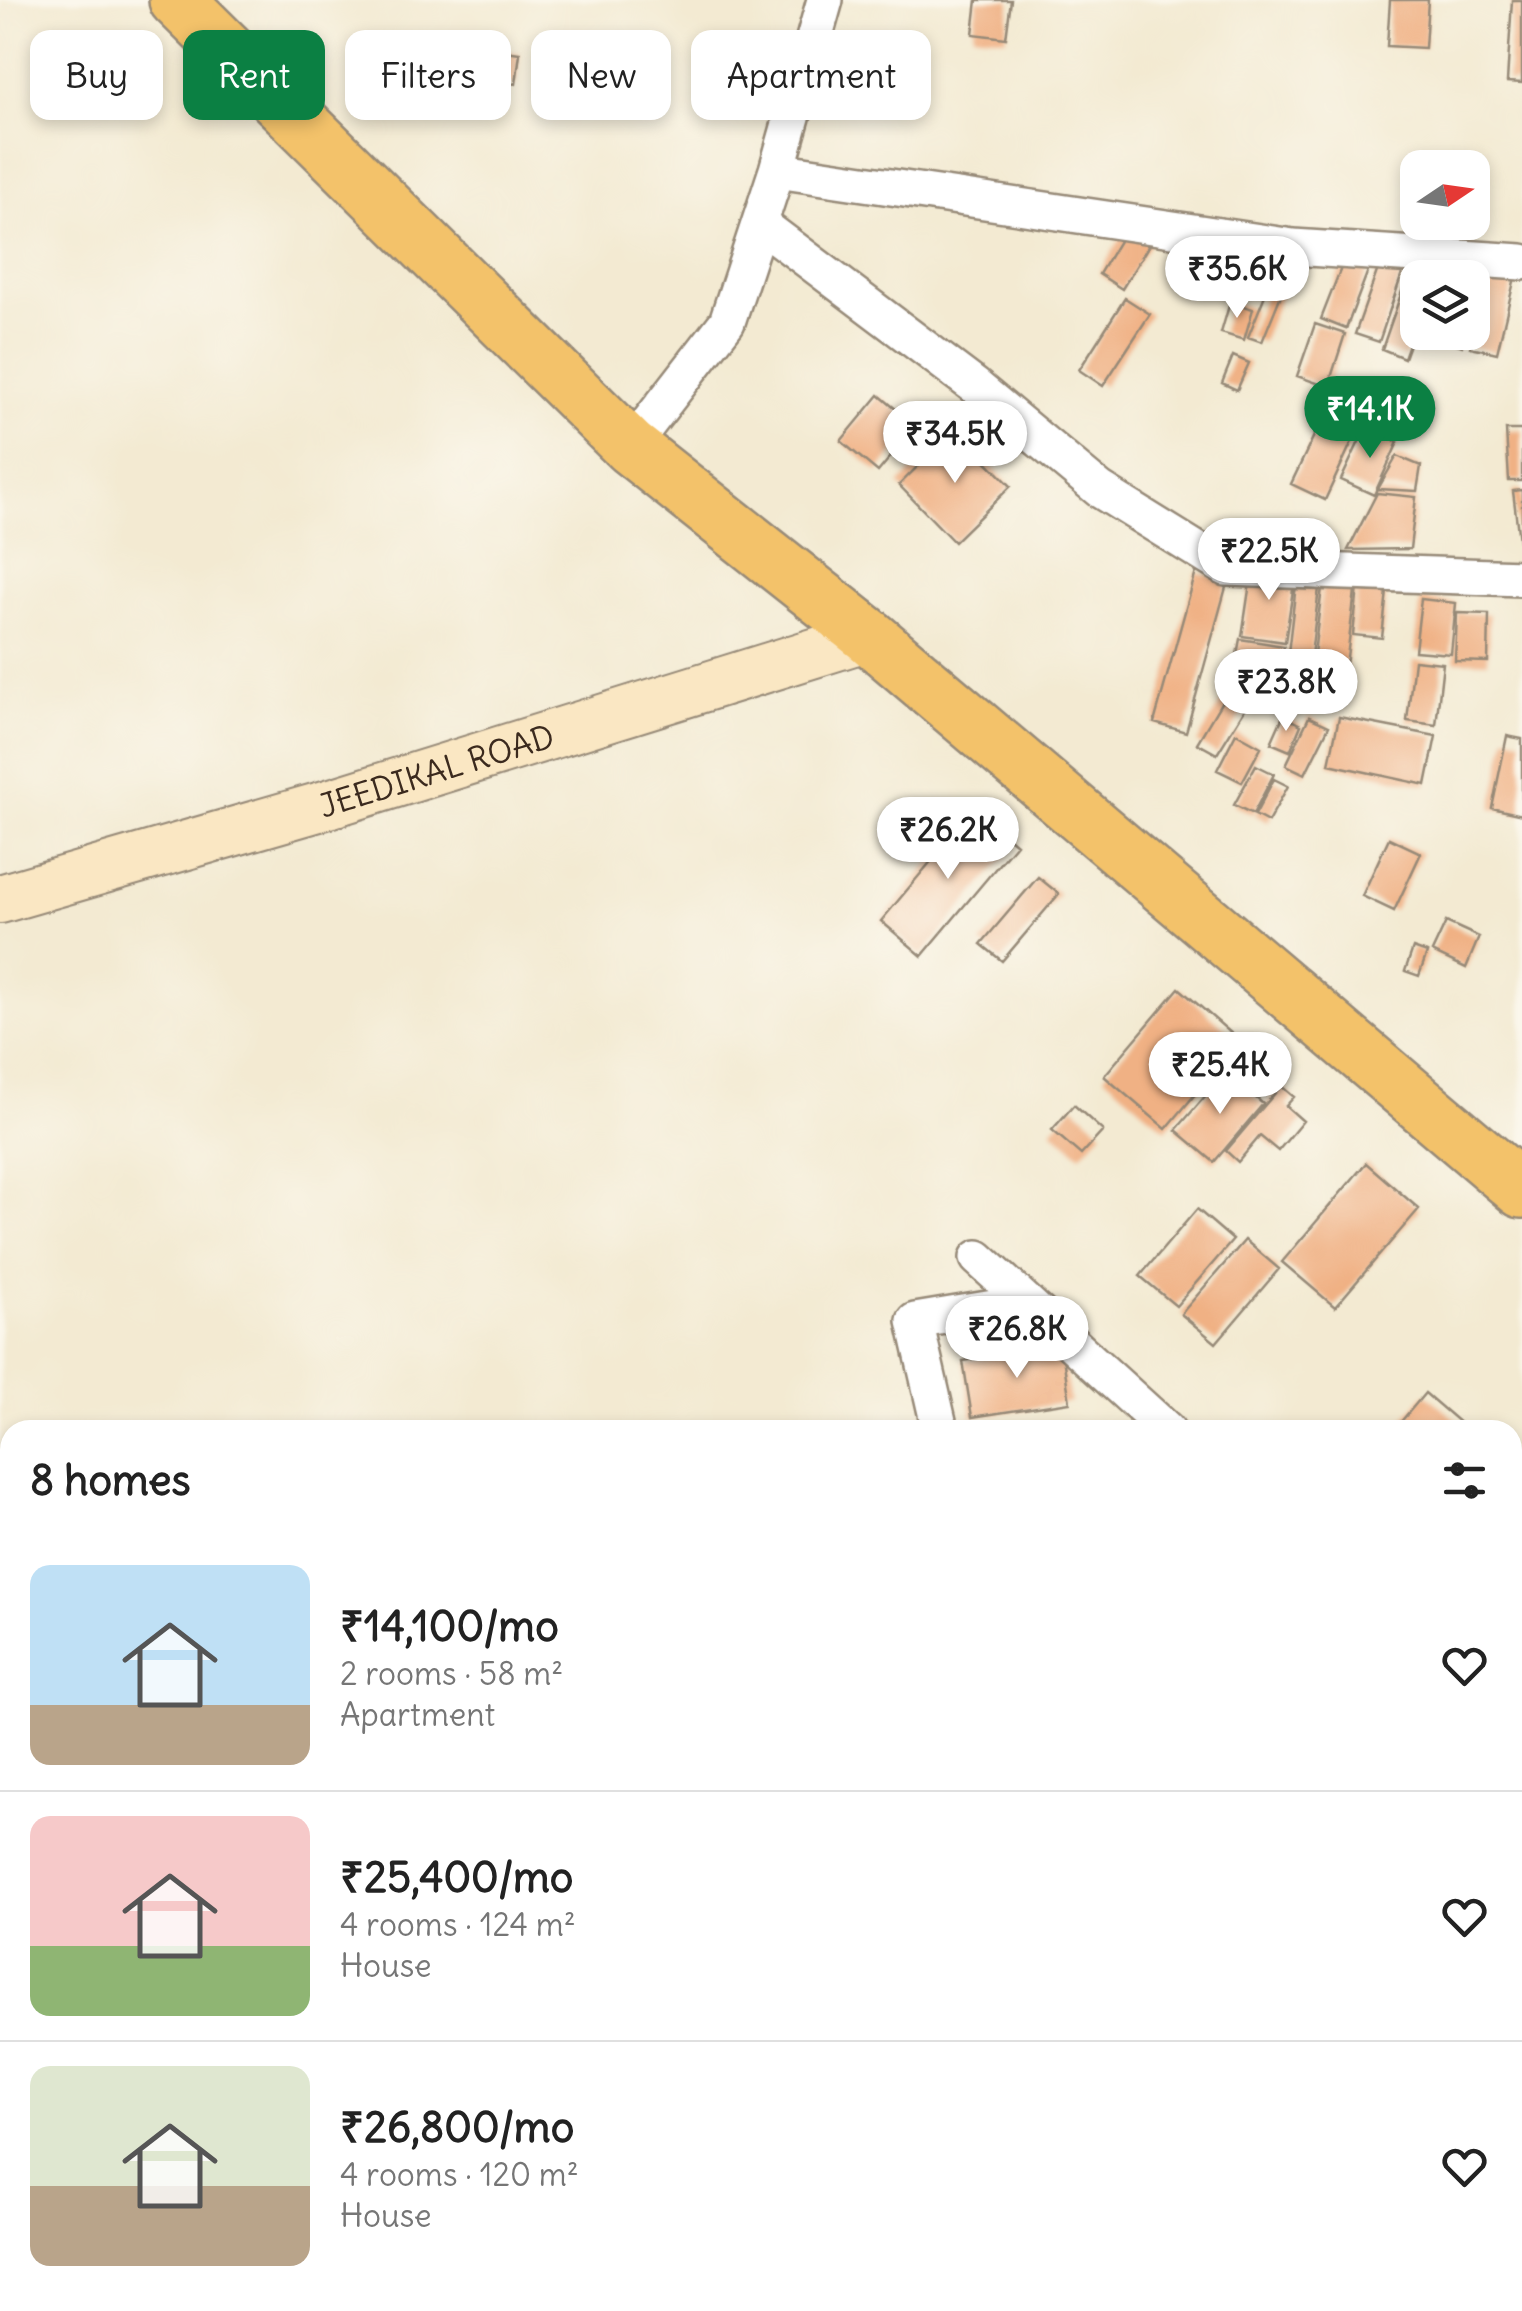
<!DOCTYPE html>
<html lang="en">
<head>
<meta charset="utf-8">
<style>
  body { margin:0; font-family:Delius,sans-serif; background:#f2f2f2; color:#222; height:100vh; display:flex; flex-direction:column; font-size:38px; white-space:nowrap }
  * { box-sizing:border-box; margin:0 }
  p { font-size:32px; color:#767676 }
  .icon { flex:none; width:55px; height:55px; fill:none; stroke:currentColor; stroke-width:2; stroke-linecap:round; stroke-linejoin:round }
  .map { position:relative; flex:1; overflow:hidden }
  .panel { position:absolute; left:0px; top:1420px; width:1522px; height:892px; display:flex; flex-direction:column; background:#fff; border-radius:30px 30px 0 0; box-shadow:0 5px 15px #0003 }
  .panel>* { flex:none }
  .banner { position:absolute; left:30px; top:30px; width:1000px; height:90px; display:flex; gap:20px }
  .needle { width:65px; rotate:77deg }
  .buttons { position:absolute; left:1400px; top:150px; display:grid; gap:20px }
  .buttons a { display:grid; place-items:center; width:90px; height:90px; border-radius:20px; background:#fff; box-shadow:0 5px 15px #0003; font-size:50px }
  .price { position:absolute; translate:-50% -85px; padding:0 22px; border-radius:35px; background:#fff; color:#222; font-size:32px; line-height:65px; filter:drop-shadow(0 2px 5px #0008) }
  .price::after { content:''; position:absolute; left:50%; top:60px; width:30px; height:22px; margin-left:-15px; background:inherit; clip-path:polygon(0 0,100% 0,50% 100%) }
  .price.selected { background:#0b8043; color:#fff }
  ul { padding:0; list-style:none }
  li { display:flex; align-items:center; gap:30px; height:250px; padding:0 30px }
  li+li { border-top:2px solid #e0e0e0 }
  li span { display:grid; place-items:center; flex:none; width:280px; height:200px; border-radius:20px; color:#555 }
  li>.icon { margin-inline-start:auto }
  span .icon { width:120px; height:120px; fill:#fffc; stroke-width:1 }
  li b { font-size:42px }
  h2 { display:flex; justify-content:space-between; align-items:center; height:120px; padding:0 30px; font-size:42px }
  .pill { padding:0 35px; border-radius:20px; background:#fff; box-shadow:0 5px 15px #0003; font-size:35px; line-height:90px }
  .pill.selected { background:#0b8043; color:#fff }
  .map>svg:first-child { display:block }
</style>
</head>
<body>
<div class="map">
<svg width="1522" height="2311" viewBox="0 0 1522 2311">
  <rect width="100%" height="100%" fill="#fbf7ec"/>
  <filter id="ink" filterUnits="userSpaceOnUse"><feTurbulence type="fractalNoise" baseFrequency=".01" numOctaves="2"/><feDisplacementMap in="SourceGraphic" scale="20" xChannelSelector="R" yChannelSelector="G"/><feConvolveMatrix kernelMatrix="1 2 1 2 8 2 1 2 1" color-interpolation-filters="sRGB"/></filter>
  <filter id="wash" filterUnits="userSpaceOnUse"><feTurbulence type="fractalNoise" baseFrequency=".0048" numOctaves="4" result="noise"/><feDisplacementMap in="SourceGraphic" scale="40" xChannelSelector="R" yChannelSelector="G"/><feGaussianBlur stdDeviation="2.25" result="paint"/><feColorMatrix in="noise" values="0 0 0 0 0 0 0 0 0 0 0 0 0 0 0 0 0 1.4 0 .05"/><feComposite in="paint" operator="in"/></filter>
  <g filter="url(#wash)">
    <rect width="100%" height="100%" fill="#f3ead2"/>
    <g id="blocks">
      <path fill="#f0b184" d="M977 0H1011L1006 38 973 34Z
        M1390 0H1428L1425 48 1387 46Z
        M1512 0H1522V83L1507 82Z
        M498 50 520 53 516 84 494 82Z
        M1131 221 1155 235 1122 289 1099 274Z
        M1237 239 1258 251 1234 298 1212 286Z
        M1419 242 1442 250 1432 278H1418V319L1404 358 1382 349Z
        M1348 250 1372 260 1346 329 1321 319Z
        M1380 263 1403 271 1379 342 1355 334Z
        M1490 267 1516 273 1497 353 1471 347Z
        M1472 280 1481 282 1473 308H1472Z
        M1269 285 1283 290 1262 342 1248 337Z
        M1125 298 1150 314 1103 386 1079 370Z
        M1230 302 1253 309 1244 340 1221 333Z
        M1315 324 1345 334 1328 387 1297 376Z
        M1422 332H1466L1462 346Z
        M1233 356 1249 363 1237 390 1222 383Z
        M1371 380 1413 395 1405 421 1362 406Z
        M879 395 916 426 878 472 841 441Z
        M1322 419 1355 435 1325 500 1291 484Z
        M1366 427 1398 442 1374 495 1341 480Z
        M955 429 1011 486 954 542 899 485Z
        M1506 430H1522V481H1509Z
        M1397 456 1421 466 1417 491 1378 489Z
        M1522 490V548L1520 549 1513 491Z
        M1377 493 1416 497 1410 549 1348 550Z
        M1253 563 1296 570 1285 642 1242 636Z
        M1196 572 1228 580 1186 732 1154 723Z
        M1323 579 1356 583 1345 674 1312 671Z
        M1296 585 1319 588 1305 706 1282 704Z
        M1358 587 1387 591 1382 638 1353 635Z
        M1421 599 1456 603 1451 654 1415 651Z
        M1457 613 1489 614 1488 662 1455 661Z
        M1240 639 1284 646 1273 704 1229 696Z
        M1414 660 1443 663 1436 725 1407 721Z
        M1225 696 1245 709 1217 754 1197 743Z
        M1283 716 1301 725 1290 751 1271 743Z
        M1309 717 1329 726 1305 774 1286 765Z
        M1339 717 1436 736 1426 785 1329 764Z
        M1236 733 1261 747 1242 782 1217 770Z
        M1507 736 1522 739V815L1492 808Z
        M1256 765 1274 774 1253 814 1234 805Z
        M1274 779 1288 786 1268 822 1255 815Z
        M975 809 1016 844 922 956 881 921Z
        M1389 838 1421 853 1394 911 1362 896Z
        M1038 877 1059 894 1002 961 981 944Z
        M1446 922 1479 937 1466 968 1432 952Z
        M1413 948 1427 953 1419 976 1405 971Z
        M1179 988 1240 1041 1166 1129 1104 1076Z
        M1226 1072 1263 1104 1214 1162 1176 1130Z
        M1281 1086 1294 1097 1286 1106 1303 1121 1278 1151 1260 1136 1238 1162 1226 1151Z
        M1074 1105 1103 1131 1081 1155 1052 1130Z
        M1366 1163 1419 1209 1335 1307 1282 1262Z
        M1197 1209 1233 1240 1176 1306 1140 1276Z
        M1245 1240 1279 1269 1216 1343 1181 1314Z
        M1061 1345 1070 1402 972 1417 963 1361Z
        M1425 1393 1468 1430H1394Z
        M1512 1462 1522 1470V1481L1512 1493Z
        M1512 1617 1522 1619V1646L1512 1645Z
        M803 2302H874V2311H802Z
        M921 2302H1082V2311H920Z
        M1125 2302H1189L1188 2311H1124Z
        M1199 2302H1247V2311H1198Z"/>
    </g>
  </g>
  <g filter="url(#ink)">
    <use href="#blocks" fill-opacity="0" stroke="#978a78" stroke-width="2.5"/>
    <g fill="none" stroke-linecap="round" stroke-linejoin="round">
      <g stroke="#978a78" stroke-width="40">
        <path id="street" d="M777 170 1293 247 1522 262
          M760 224 975 386 1100 490 1226 568 1522 578
          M630 447 727 322 777 170 825 0
          M978 1258 1167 1430
          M940 1430 915 1321 1024 1303
          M1512 1586 1522 1587
          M1404 2311V2302"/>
      </g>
      <g stroke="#978a78" stroke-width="52">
        <g id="secondary">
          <path id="s1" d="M0 899 322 806 869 636"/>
        </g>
      </g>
      <g stroke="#978a78" stroke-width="60">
        <path id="primary" d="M177 0 630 447 869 636 1522 1190"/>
      </g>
      <use href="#street" stroke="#fff" stroke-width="35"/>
      <use href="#secondary" stroke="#fae7c3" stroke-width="48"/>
      <use href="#primary" stroke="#f3c26a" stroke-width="55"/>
    </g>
  </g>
  <g text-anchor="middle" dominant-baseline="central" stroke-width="9" stroke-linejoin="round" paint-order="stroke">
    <g font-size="32" fill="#3b2a1e" stroke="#fbf7ec">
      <text stroke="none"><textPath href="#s1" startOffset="455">JEEDIKAL ROAD</textPath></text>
    </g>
  </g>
</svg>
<div class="buttons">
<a><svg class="needle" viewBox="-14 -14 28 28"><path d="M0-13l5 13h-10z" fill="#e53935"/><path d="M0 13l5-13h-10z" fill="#767676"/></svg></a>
<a><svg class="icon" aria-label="layers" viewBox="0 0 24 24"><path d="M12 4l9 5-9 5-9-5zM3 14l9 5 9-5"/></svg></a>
</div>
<b class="price" style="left:1237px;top:321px">₹35.6K</b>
<b class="price selected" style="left:1370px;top:461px">₹14.1K</b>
<b class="price" style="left:955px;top:486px">₹34.5K</b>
<b class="price" style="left:1269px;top:603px">₹22.5K</b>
<b class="price" style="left:1286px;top:734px">₹23.8K</b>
<b class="price" style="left:948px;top:882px">₹26.2K</b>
<b class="price" style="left:1220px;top:1117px">₹25.4K</b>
<b class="price" style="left:1017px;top:1381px">₹26.8K</b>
<div class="banner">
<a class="pill">Buy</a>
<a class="pill selected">Rent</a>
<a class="pill">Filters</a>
<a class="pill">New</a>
<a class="pill">Apartment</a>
</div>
<section class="panel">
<h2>8 homes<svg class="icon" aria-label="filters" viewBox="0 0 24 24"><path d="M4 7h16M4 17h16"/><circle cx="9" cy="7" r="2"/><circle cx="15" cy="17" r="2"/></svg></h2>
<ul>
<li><span style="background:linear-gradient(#bfe0f5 70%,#b9a48a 0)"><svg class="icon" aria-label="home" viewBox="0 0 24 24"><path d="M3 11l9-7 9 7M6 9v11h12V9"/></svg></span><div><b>₹14,100/mo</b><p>2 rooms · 58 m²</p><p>Apartment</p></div><svg class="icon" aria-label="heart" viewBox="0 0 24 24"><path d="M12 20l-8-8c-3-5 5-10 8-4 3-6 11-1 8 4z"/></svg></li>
<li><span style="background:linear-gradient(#f6c9c9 65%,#8fb573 0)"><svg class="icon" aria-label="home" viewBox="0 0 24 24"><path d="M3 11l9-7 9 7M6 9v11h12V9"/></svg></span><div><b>₹25,400/mo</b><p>4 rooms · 124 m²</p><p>House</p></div><svg class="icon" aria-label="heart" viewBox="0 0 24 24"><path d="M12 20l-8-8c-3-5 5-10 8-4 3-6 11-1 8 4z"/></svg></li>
<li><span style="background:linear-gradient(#dfe7d0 60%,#b9a48a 0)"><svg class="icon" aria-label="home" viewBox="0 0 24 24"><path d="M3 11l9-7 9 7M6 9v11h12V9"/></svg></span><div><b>₹26,800/mo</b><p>4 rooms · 120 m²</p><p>House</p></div><svg class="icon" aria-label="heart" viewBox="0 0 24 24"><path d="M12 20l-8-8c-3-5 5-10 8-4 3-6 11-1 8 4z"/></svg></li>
</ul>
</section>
</div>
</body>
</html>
